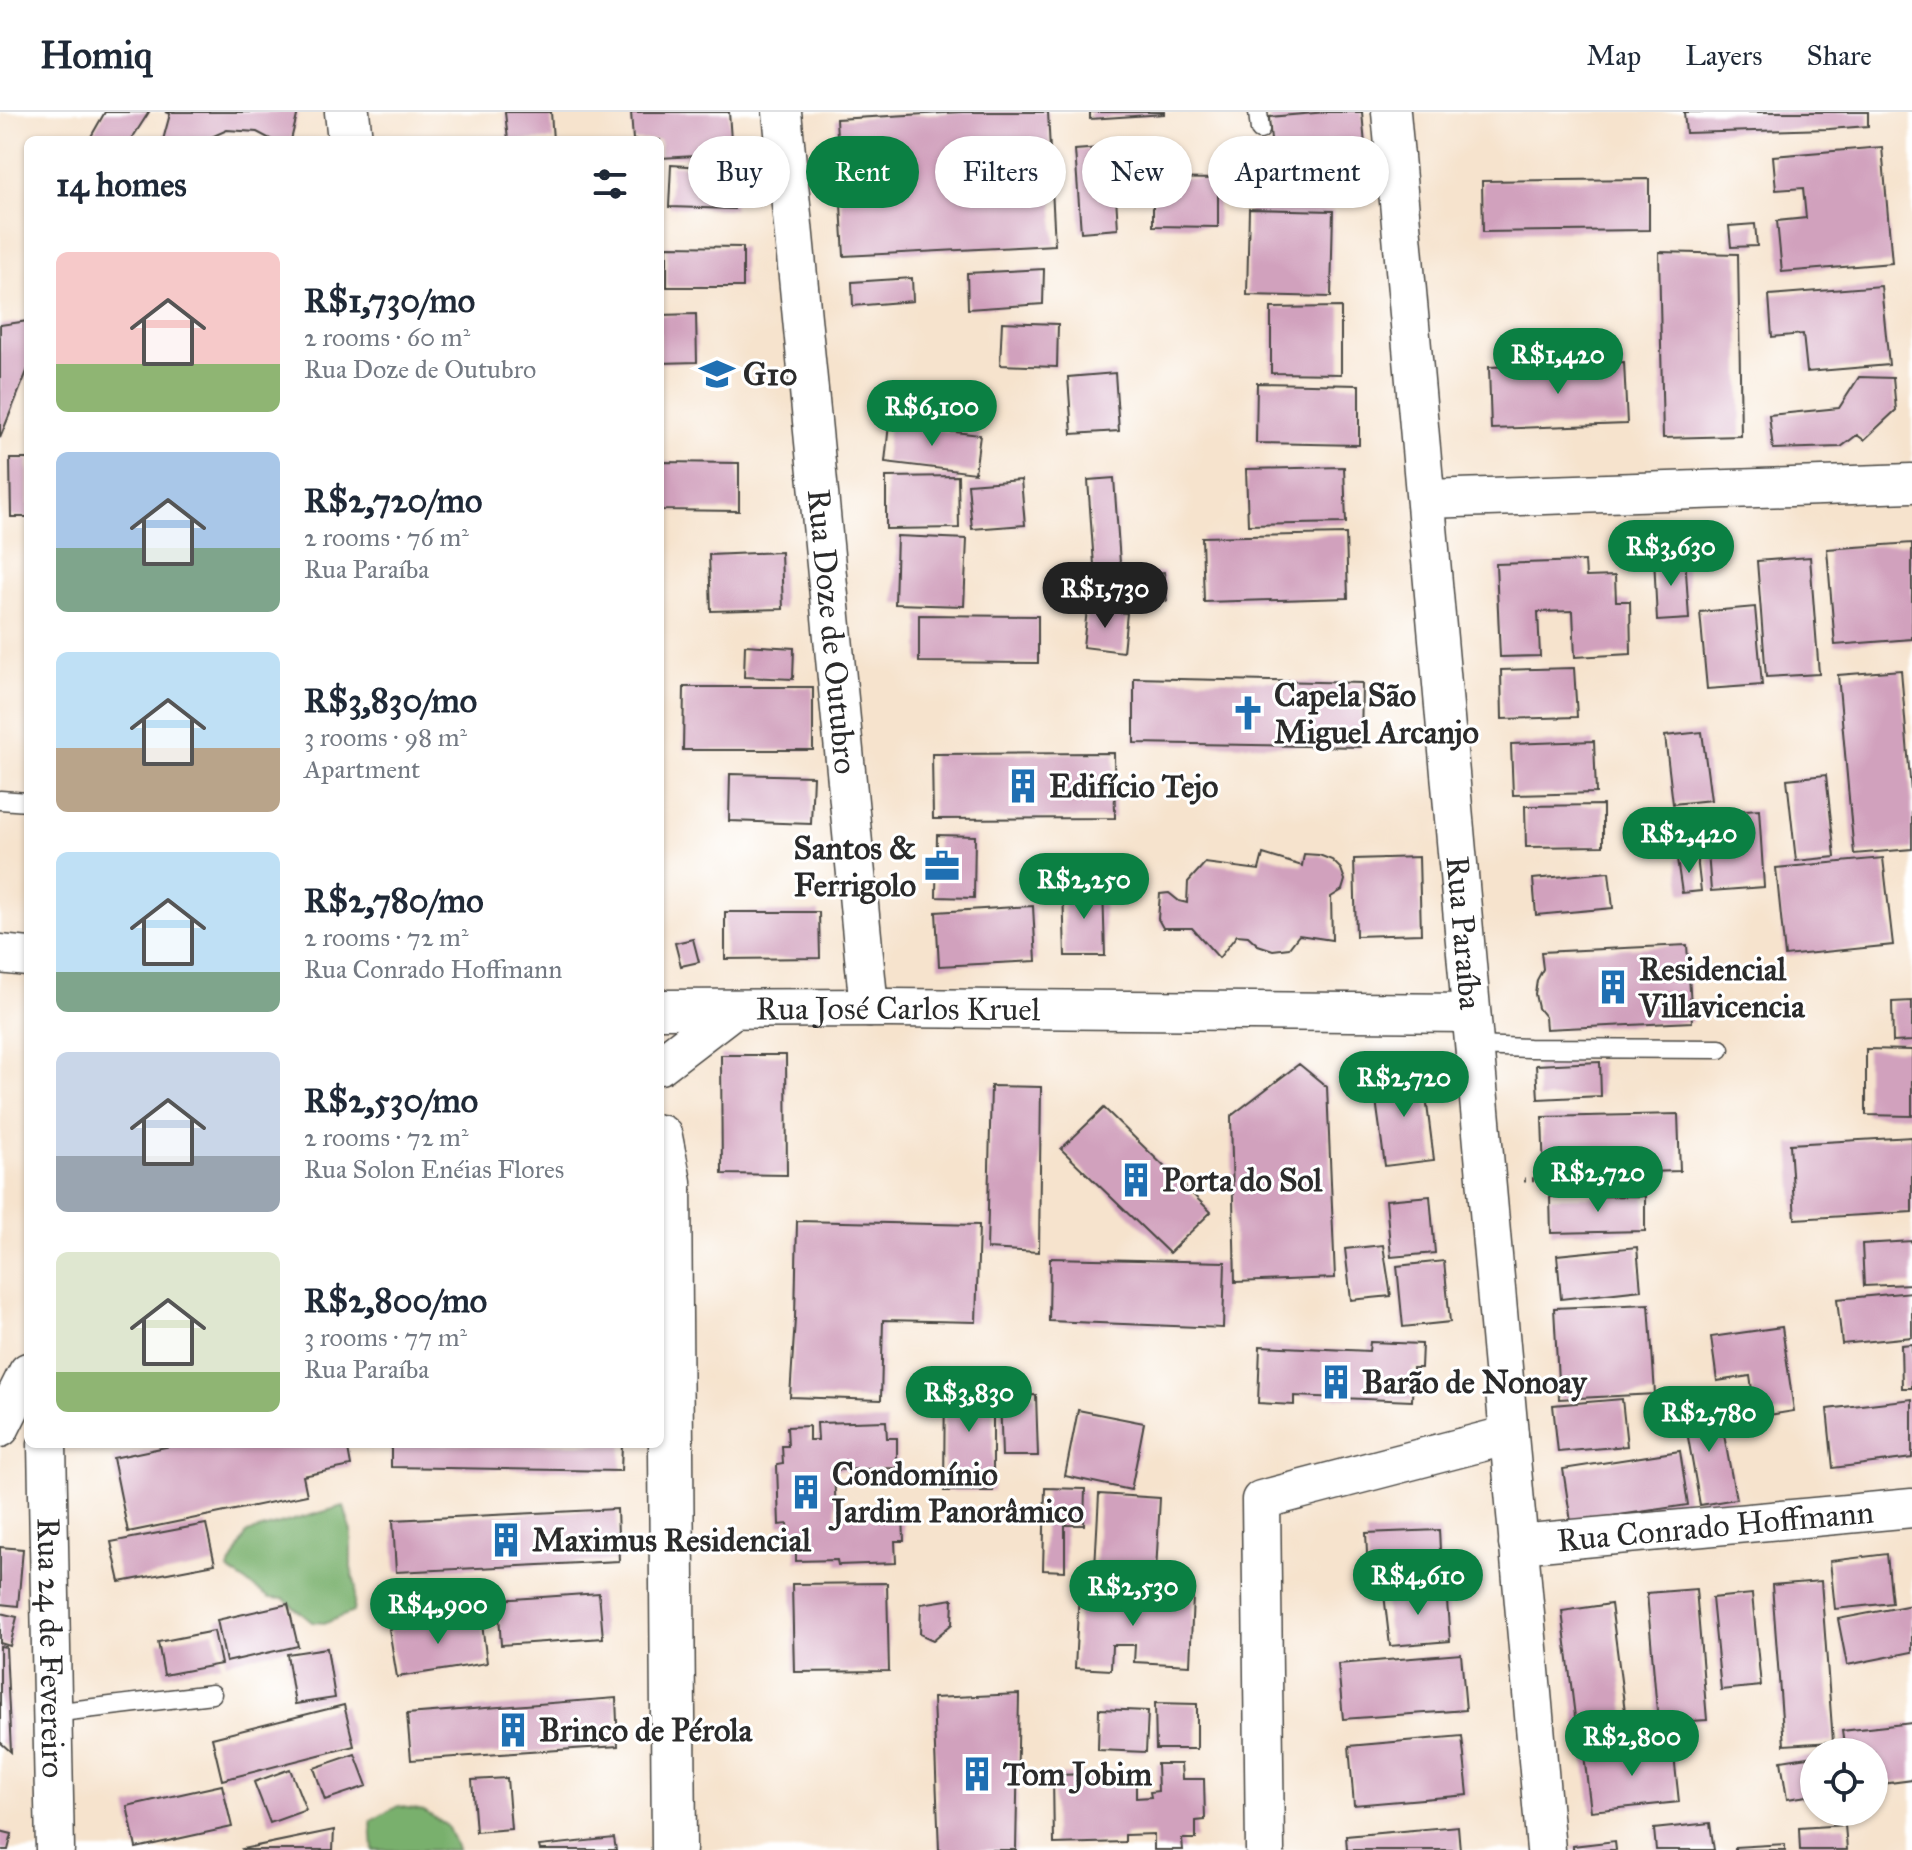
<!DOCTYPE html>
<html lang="en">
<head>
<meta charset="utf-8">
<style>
  body { margin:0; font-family:"IM FELL Great Primer",serif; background:#f6f6f7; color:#1f2937; height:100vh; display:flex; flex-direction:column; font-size:30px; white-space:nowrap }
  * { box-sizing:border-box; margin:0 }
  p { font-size:26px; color:#747a83 }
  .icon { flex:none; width:44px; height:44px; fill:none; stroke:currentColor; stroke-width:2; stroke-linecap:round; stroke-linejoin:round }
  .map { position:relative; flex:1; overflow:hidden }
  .side { position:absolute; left:24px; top:24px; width:640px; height:1312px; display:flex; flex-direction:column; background:#fff; border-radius:12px; box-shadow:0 2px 6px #0004 }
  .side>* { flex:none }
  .banner { position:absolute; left:688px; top:24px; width:760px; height:72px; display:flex; gap:16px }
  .tools { position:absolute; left:1800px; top:1626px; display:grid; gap:16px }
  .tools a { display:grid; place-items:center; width:88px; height:88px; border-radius:50%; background:#fff; box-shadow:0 2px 6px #0004; font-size:40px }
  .price { position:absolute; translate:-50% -68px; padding:0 18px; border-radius:28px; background:#0b8043; color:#fff; font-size:26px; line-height:52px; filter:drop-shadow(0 2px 4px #0008) }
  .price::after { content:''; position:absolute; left:50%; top:48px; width:24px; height:18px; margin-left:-12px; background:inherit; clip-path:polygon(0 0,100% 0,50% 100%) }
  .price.selected { background:#222; color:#fff }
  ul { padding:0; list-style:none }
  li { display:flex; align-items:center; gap:24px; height:200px; padding:0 32px }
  li span { display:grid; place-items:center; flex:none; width:224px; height:160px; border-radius:12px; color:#555 }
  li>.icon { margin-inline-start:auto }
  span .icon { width:96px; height:96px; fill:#fffc; stroke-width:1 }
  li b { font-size:34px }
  h2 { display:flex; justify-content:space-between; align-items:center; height:96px; padding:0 32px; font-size:34px }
  .pill { padding:0 28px; border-radius:36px; background:#fff; box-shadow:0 2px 6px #0004; font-size:28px; line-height:72px }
  .pill.selected { background:#0b8043; color:#fff }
  header { display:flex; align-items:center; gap:48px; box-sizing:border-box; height:112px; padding:0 40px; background:#fff; border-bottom:2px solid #e0e1e3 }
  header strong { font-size:38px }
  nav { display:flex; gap:44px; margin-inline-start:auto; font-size:28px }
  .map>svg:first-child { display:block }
</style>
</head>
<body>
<header>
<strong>Homiq</strong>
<nav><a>Map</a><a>Layers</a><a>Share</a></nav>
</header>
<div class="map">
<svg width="1912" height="1738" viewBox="0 0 1912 1738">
  <rect width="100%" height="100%" fill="#fff"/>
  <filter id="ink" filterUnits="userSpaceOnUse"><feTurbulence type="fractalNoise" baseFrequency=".0125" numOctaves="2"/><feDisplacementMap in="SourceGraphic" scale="16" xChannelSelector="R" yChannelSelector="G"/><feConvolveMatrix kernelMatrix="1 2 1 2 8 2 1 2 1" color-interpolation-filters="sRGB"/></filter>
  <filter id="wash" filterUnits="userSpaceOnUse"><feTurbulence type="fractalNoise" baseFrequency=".006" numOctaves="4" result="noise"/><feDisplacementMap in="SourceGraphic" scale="32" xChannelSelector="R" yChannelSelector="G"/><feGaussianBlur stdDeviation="1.8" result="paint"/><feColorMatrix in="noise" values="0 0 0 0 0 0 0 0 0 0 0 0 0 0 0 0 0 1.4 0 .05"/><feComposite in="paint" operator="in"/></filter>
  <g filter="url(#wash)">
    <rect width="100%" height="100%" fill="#f6e3cd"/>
    <path fill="#79b06d" stroke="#526e4c" stroke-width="2" d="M344 1394 351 1420V1456L356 1475 353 1500 326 1511 312 1510 284 1487 270 1486 228 1458 247 1421Z
      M398 1694 424 1699 447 1714 458 1738H373L371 1709Z"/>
    <g id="blocks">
      <path fill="#d1a1bd" d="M105 0H149L131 28H89Z
        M165 0H298L291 28H272L257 20 227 18 209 26 208 28H163L170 2Z
        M505 0H551L553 28H508Z
        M631 0H729L732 42 660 46V28H633Z
        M962 0H1048L1055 133 844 144 836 7Z
        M1090 0H1164V2L1090 7Z
        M1327 0H1362L1365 33 1272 40 1269 5Z
        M1684 0H1868V14L1829 17 1686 21Z
        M1113 35 1118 117 1081 120 1075 38Z
        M1882 35 1892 151 1782 160 1777 109 1806 106 1803 76 1776 78 1773 44Z
        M671 53 736 57 734 97 669 95Z
        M1153 66 1218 67V115L1153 114Z
        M1649 67V118L1483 120 1482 69Z
        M1249 97 1333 99 1331 185 1247 183Z
        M1755 112 1757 134 1731 135 1729 114Z
        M667 134 743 135V175H667Z
        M1659 140 1738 142 1741 324 1663 326Z
        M1044 157 1043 192 968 197 967 161Z
        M912 166 913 189 853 194 852 170Z
        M1881 174 1889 253 1807 260 1803 222 1772 225 1769 183Z
        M1341 195V262L1271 261V196Z
        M696 202 697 250 660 251V203Z
        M28 209V257L0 326V213Z
        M1002 210 1058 212 1057 255 1000 253Z
        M1624 250 1627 312 1491 317 1489 255Z
        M1115 261 1119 319 1072 322 1068 265Z
        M1859 265 1893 266 1896 298 1864 328 1857 323 1841 335 1773 337 1769 303 1839 296Z
        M1257 271 1359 273V333L1256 331Z
        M889 312 980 323 975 361 885 350Z
        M10 347H28V405H11Z
        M660 350 739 351V399L660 398Z
        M1344 355 1346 411 1248 413 1246 357Z
        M958 364 959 416 886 417V365Z
        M1114 366 1121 465 1095 467 1088 368Z
        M1021 368 1025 413 972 417 968 372Z
        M1346 422 1348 486 1204 490 1202 425Z
        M897 424 967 427 964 494 895 492Z
        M1912 431V527L1835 533 1827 437Z
        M781 440 783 497 711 499 709 443Z
        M1685 443 1689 507 1657 509 1654 444Z
        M1810 445 1819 562 1766 565 1757 449Z
        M1585 449 1586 465 1615 464 1616 489H1630L1631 542 1575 545 1573 499 1538 500 1540 544 1500 545 1496 452Z
        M1164 460 1167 489 1135 492 1132 463Z
        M1755 495 1762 573 1707 577 1700 500Z
        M1087 497 1127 501 1123 540 1083 535Z
        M919 503 1038 504V551L919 550Z
        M745 533 794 536 793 567 744 565Z
        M1574 556 1577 605 1502 607 1501 558Z
        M1901 558 1912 692V737L1854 742 1838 563Z
        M1134 566 1362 571 1361 635 1134 631Z
        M684 575H813V638H683Z
        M1702 620 1711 688 1673 692 1665 624Z
        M1594 629 1596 681 1513 683 1511 632Z
        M1114 641 1115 706 933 707 932 642Z
        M730 662 813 664 811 712 729 709Z
        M1826 663 1835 745 1796 749 1787 667Z
        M1603 693V734L1526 735 1525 694Z
        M1759 697 1764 775 1711 779 1705 701Z
        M937 723 975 724 974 786 936 785Z
        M1263 742 1302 754 1304 742 1319 743 1332 748 1341 757 1345 768 1342 778 1331 785 1332 828 1299 823 1289 836 1273 838 1258 833 1248 824 1237 823 1219 846 1192 816H1163L1158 807 1160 782 1169 781 1179 789 1187 791 1188 770 1205 751 1259 758Z
        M1419 745 1421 822 1356 824 1354 747Z
        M1697 745 1701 779 1682 781 1677 747Z
        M1883 746 1893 833 1785 844 1776 756Z
        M1609 760 1613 796 1536 803 1533 767Z
        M1103 774 1105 844H1065L1063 775Z
        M1033 794 1036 849 939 854 936 800Z
        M725 800H819L820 846 725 847Z
        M693 827 699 850 681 854 675 831Z
        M1687 833 1692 910 1546 917 1545 905 1538 896 1535 882 1537 868 1543 857 1541 840Z
        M1912 889V929L1893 930 1892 890Z
        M1866 937 1912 938V1004L1866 1003Z
        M721 943H786L787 1063 722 1062Z
        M1600 950 1601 984 1538 987 1536 953Z
        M1299 952 1327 975 1335 1166 1235 1170 1231 1004Z
        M1423 961 1434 1048 1385 1054 1373 966Z
        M991 974 1041 975 1039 1140 987 1137Z
        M1104 996 1211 1100 1169 1141 1061 1037Z
        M1678 1002 1680 1059 1544 1063 1542 1005Z
        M1912 1025V1100L1795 1107 1790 1032Z
        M1430 1084 1435 1141 1391 1145 1386 1088Z
        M1645 1084V1119L1551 1121 1550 1085Z
        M797 1109 979 1113 976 1210 883 1208 881 1288 790 1285 795 1207Z
        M1912 1129V1172L1864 1174 1862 1132Z
        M1383 1133 1391 1184 1351 1188 1345 1137Z
        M1637 1135 1641 1178 1561 1187 1557 1143Z
        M1050 1146 1225 1150 1223 1216 1049 1209Z
        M1444 1149 1450 1210 1403 1215 1397 1154Z
        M1912 1180V1225L1842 1232 1837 1187Z
        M1649 1192 1655 1282 1559 1287 1554 1196Z
        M1782 1215 1794 1299 1756 1305 1750 1264 1717 1269 1711 1225Z
        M1370 1230 1422 1232 1421 1256H1413L1412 1289 1294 1284V1293L1258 1291 1260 1234 1369 1239Z
        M1912 1232V1276H1902L1901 1233Z
        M945 1264 993 1265V1379H944Z
        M1036 1283 1038 1344H1002L1000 1284Z
        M1622 1287 1627 1334 1558 1340 1553 1293Z
        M1912 1287V1346L1833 1356 1827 1297Z
        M1718 1291 1736 1387 1700 1393 1683 1297Z
        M1078 1298 1144 1311 1131 1378 1065 1364Z
        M886 1309 887 1326H897V1356L834 1358 836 1403 903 1401 904 1429H895L896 1451 838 1453 837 1448 796 1449V1430H789L788 1412 779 1413 777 1353 783 1352 782 1334H788L787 1315 809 1314V1328H818L817 1311Z
        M180 1332H347L351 1354 303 1364 307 1383 128 1420 113 1346Z
        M391 1332H622L621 1359 391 1355Z
        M1680 1339 1688 1393 1571 1410 1563 1357Z
        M1045 1376 1085 1377 1084 1413H1065V1459L1043 1458Z
        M1099 1382 1160 1386 1156 1460 1095 1456Z
        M617 1397 619 1449 396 1460 393 1408Z
        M206 1412 215 1452 120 1470 111 1430Z
        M1439 1418 1441 1458 1368 1461 1366 1421Z
        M0 1435 23 1437 18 1494 0 1492Z
        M1887 1442 1892 1491 1835 1497 1830 1449Z
        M1821 1469 1833 1630 1784 1633 1772 1473Z
        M887 1471 889 1559 794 1560 792 1472Z
        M1446 1476 1450 1529 1390 1534 1384 1482Z
        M1696 1477 1707 1608 1658 1611 1647 1481Z
        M1079 1479 1193 1484 1190 1553 1134 1550 1135 1533H1112L1111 1558 1075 1556Z
        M599 1481 603 1526 501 1533 498 1488Z
        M1752 1482 1761 1574 1721 1578 1712 1486Z
        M953 1487 952 1512 933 1528 920 1522 921 1492Z
        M288 1492 298 1534 226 1550 217 1508Z
        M1611 1492 1626 1607 1576 1613 1562 1499Z
        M1912 1493V1540L1847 1553 1838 1507Z
        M0 1501 17 1505 10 1534 0 1531Z
        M481 1504 487 1551 397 1565 389 1517Z
        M214 1519 221 1552 164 1563 158 1530Z
        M0 1534 6 1535 11 1640 0 1630Z
        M327 1536 335 1586 295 1592 287 1542Z
        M1461 1542 1466 1598 1343 1607 1338 1552Z
        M1019 1582 1016 1738H939L933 1586Z
        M616 1586 618 1634 411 1648 407 1602Z
        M1155 1591 1197 1592V1637H1156Z
        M344 1593 354 1634 222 1668 212 1626Z
        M1099 1597 1148 1599 1146 1640 1098 1638Z
        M1912 1611V1668L1874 1673V1640H1845L1842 1619Z
        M1462 1624 1468 1683 1354 1693 1349 1634Z
        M1673 1634 1679 1690 1591 1699 1584 1643Z
        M355 1642 367 1674 325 1688 314 1656Z
        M1814 1644V1683L1787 1687 1781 1649Z
        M1157 1652H1181L1182 1667H1204L1205 1708 1196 1709V1727H1182L1183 1738H1154V1722L1125 1723V1730L1054 1732 1053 1663 1136 1661V1686L1151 1685 1150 1680 1158 1679Z
        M290 1657 306 1698 270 1711 254 1670Z
        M507 1666 511 1717 476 1720 472 1668Z
        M222 1673 232 1715 136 1736 127 1694Z
        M1710 1711 1714 1738H1656L1654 1717Z
        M1845 1713 1847 1738H1800L1799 1716Z
        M1458 1714 1460 1738H1347L1346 1724Z
        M334 1718 333 1738H243L242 1737Z
        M0 1719 12 1722 8 1738H0Z
        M614 1726 616 1738H540L539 1734Z
        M1615 1729 1616 1738H1573V1734Z
        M1785 1732V1738H1735V1735Z"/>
    </g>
  </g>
  <g filter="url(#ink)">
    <use href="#blocks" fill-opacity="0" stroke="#494743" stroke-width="2"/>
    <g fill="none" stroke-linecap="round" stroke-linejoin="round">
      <g stroke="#494743" stroke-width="21">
        <path id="service" d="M1258 0 1260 18
          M0 688 28 690
          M1474 934 1529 936 1720 937
          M52 1601 212 1582"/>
      </g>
      <g stroke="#494743" stroke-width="41">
        <g id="minor">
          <path id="s1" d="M782 0 869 896"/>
          <path id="s2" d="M1391 0 1546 1738"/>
          <path d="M1426 387 1912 371"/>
          <path d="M0 842 28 845"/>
          <path id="s3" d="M660 897 890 896 1471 901"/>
          <path d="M660 953 733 897"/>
          <path d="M0 1316 28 1260"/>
          <path id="s4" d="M47 1332 55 1738"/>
          <path id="s5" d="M1518 1432 1912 1396"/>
          <path d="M1265 1738 1261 1388 1509 1323"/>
        </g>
      </g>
      <g stroke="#494743" stroke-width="47">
        <path id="tertiary" d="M347 0 350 28
          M660 1025 669 1070 674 1738"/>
      </g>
      <path stroke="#494743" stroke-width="5" stroke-dasharray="2 6" stroke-linecap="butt" d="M1524 1068 1627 1066"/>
      <use href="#service" stroke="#fff" stroke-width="18"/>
      <use href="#minor" stroke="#fff" stroke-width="38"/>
      <use href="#tertiary" stroke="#fff" stroke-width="44"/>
    </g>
  </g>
  <defs>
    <g id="university-bare" transform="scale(2.76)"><path d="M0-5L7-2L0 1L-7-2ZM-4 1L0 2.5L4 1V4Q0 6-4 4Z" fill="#1f6fb2" stroke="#fff" stroke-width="2.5" paint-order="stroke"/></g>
    <g id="church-bare" transform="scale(2.76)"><path d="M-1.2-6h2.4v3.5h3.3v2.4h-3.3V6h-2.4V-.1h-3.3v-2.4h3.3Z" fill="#1f6fb2" stroke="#fff" stroke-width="2.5" paint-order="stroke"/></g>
    <g id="building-bare" transform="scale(2.76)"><path d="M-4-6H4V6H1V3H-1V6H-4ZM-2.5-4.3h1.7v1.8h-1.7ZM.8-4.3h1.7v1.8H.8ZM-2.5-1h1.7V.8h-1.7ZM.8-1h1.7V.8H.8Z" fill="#1f6fb2" stroke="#fff" stroke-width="2.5" paint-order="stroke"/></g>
    <g id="office-bare" transform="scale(2.76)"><path d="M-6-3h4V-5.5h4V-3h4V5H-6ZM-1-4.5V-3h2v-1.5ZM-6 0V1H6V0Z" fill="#1f6fb2" stroke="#fff" stroke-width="2.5" paint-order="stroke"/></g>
  </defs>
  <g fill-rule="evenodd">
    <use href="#university-bare" x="717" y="262"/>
    <use href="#church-bare" x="1248" y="601"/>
    <use href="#building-bare" x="1023" y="674"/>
    <use href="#office-bare" x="942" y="754"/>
    <use href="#building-bare" x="1613" y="875"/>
    <use href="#building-bare" x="1136" y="1068"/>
    <use href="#building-bare" x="1336" y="1270"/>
    <use href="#building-bare" x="806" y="1380"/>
    <use href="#building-bare" x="506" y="1428"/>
    <use href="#building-bare" x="513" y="1618"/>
    <use href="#building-bare" x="977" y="1662"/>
  </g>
  <g text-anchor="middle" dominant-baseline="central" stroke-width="6" stroke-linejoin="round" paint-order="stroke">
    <g font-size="32" font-weight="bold" fill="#2b2b2b" stroke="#fff" text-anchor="start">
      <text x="743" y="262">G10</text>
      <text x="1274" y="583">Capela São<tspan x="1274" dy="37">Miguel Arcanjo</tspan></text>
      <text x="1049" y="674">Edifício Tejo</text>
      <text x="916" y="736" text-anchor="end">Santos &amp;<tspan x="916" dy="37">Ferrigolo</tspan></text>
      <text x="1639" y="857">Residencial<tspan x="1639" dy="37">Villavicencia</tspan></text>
      <text x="1162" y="1068">Porta do Sol</text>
      <text x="1362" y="1270">Barão de Nonoay</text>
      <text x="832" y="1362">Condomínio<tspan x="832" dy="37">Jardim Panorâmico</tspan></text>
      <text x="532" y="1428">Maximus Residencial</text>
      <text x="539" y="1618">Brinco de Pérola</text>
      <text x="1003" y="1662">Tom Jobim</text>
    </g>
    <g font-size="32" fill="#2b2b2b" stroke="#fff">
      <text stroke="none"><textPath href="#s1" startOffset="522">Rua Doze de Outubro</textPath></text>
      <text stroke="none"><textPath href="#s2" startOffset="824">Rua Paraíba</textPath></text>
      <text stroke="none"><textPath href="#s3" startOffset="238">Rua José Carlos Kruel</textPath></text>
      <text stroke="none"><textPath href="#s5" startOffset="198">Rua Conrado Hoffmann</textPath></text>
      <text stroke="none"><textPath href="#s4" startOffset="204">Rua 24 de Fevereiro</textPath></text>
    </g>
  </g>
</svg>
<div class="tools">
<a><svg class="icon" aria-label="locate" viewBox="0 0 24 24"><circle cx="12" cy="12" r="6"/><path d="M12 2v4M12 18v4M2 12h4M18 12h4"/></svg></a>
</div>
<b class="price" style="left:1558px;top:284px">R$1,420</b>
<b class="price" style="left:932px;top:336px">R$6,100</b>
<b class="price" style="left:1671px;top:476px">R$3,630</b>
<b class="price selected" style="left:1105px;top:518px">R$1,730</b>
<b class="price" style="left:1689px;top:763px">R$2,420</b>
<b class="price" style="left:1084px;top:809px">R$2,250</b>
<b class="price" style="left:1404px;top:1007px">R$2,720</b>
<b class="price" style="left:1598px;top:1102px">R$2,720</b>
<b class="price" style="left:969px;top:1322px">R$3,830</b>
<b class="price" style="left:1709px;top:1342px">R$2,780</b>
<b class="price" style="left:1418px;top:1505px">R$4,610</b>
<b class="price" style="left:1133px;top:1516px">R$2,530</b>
<b class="price" style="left:438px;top:1534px">R$4,900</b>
<b class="price" style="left:1632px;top:1666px">R$2,800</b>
<div class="banner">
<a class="pill">Buy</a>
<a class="pill selected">Rent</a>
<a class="pill">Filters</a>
<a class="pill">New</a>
<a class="pill">Apartment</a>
</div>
<section class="side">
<h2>14 homes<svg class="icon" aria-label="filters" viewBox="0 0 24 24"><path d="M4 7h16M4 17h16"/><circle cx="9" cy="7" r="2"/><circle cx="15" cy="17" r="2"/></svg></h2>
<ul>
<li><span style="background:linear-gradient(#f6c9c9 70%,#8fb573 0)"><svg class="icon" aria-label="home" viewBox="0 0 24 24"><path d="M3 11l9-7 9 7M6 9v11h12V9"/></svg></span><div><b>R$1,730/mo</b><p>2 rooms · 60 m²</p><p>Rua Doze de Outubro</p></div></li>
<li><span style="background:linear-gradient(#a9c7e8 60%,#7fa58c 0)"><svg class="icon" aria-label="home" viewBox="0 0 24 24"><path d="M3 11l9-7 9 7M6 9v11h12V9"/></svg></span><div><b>R$2,720/mo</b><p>2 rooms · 76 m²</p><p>Rua Paraíba</p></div></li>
<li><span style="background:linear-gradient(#bfe0f5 60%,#b9a48a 0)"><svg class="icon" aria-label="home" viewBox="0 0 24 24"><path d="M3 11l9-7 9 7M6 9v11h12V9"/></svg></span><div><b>R$3,830/mo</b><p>3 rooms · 98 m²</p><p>Apartment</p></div></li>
<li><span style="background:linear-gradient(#bfe0f5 75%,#7fa58c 0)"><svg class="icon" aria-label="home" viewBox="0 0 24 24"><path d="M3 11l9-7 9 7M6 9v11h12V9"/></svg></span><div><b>R$2,780/mo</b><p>2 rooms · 72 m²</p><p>Rua Conrado Hoffmann</p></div></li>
<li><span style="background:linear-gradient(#c9d6e8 65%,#9aa5b1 0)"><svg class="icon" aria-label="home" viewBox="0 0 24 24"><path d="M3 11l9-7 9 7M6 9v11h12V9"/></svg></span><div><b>R$2,530/mo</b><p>2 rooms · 72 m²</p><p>Rua Solon Enéias Flores</p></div></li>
<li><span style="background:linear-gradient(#dfe7d0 75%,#8fb573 0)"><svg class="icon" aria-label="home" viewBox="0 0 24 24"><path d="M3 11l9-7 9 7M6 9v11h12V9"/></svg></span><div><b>R$2,800/mo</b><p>3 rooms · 77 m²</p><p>Rua Paraíba</p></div></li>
</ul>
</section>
</div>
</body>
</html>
